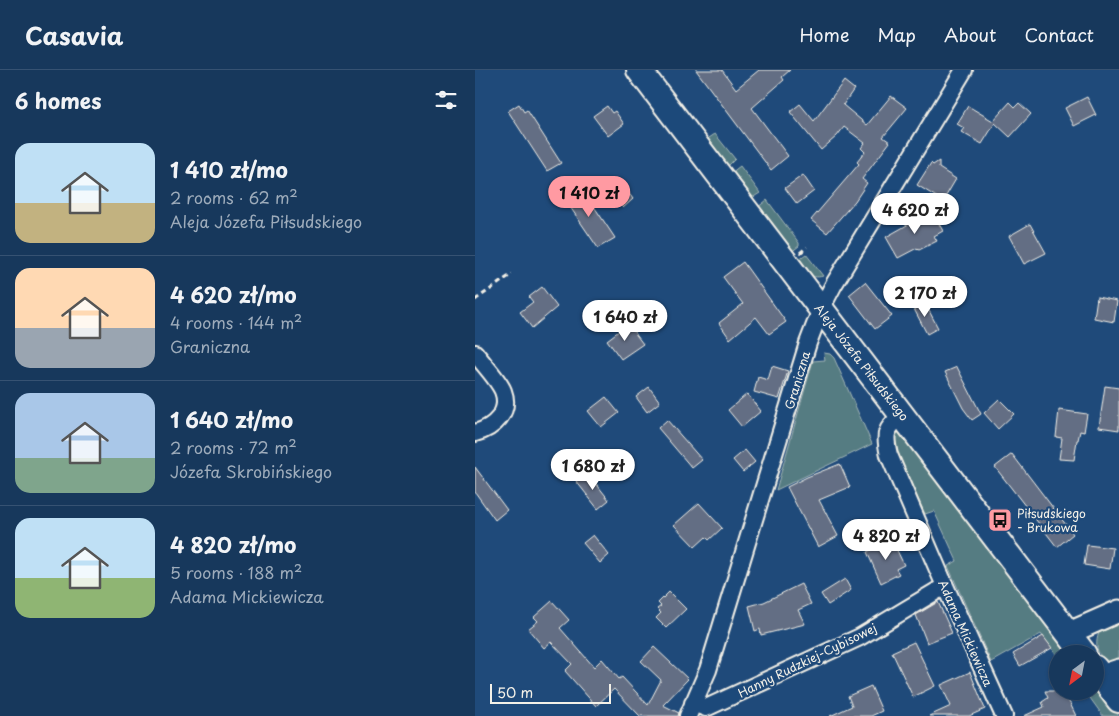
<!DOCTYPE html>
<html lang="en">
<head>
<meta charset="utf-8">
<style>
  body { margin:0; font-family:"Playpen Sans",sans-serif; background:#203f62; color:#f1f3f6; height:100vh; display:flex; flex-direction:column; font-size:19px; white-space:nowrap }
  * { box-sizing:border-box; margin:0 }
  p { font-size:16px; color:#9eacbb }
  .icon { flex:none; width:28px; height:28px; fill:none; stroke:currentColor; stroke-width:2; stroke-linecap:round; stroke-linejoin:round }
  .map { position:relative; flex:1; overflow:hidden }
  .panel { display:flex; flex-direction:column; background:#17385c; width:475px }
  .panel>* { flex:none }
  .needle { width:32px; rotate:212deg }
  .buttons { position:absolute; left:574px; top:575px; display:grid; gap:10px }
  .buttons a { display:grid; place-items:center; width:55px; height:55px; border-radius:50%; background:#17385c; box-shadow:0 1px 4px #0004,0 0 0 1px #365272; font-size:25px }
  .scale { position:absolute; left:15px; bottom:12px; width:121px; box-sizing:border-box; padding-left:5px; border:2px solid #f4f1e8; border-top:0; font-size:14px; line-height:18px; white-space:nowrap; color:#f4f1e8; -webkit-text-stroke:4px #1f4a7a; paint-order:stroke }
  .price { position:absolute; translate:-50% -42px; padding:0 11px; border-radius:18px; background:#fff; color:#222; font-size:16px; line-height:32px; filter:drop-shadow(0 1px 2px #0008) }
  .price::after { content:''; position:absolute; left:50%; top:30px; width:15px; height:11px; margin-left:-8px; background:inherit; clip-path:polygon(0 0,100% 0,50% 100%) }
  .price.selected { background:#ff9aa2; color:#111 }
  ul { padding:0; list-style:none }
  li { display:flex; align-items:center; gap:15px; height:125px; padding:0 15px }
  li+li { border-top:1px solid #365272 }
  li span { display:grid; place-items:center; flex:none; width:140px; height:100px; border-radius:15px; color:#555 }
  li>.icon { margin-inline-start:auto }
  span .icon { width:60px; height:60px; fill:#fffc; stroke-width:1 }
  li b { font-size:21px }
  h2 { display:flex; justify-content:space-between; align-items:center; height:60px; padding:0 15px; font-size:21px }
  header { display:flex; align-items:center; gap:30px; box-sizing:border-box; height:70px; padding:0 25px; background:#17385c; border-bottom:1px solid #365272 }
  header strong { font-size:24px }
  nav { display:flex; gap:28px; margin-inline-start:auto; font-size:18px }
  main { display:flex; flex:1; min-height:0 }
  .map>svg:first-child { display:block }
</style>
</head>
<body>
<header>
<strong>Casavia</strong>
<nav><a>Home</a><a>Map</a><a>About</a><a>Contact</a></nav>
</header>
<main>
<section class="panel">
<h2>6 homes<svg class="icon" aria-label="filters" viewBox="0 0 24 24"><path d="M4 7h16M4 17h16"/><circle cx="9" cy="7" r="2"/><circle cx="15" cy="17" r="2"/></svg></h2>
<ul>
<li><span style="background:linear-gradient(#bfe0f5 60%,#c2b280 0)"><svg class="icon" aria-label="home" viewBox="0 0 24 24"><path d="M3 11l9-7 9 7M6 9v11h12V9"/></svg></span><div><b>1 410 zł/mo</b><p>2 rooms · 62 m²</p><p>Aleja Józefa Piłsudskiego</p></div></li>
<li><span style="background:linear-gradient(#ffd9b3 60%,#9aa5b1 0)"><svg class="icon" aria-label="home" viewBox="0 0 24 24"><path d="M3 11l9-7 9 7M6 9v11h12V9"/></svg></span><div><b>4 620 zł/mo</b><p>4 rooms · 144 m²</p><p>Graniczna</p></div></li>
<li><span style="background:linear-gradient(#a9c7e8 65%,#7fa58c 0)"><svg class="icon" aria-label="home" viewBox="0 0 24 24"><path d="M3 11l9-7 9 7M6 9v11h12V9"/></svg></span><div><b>1 640 zł/mo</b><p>2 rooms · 72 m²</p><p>Józefa Skrobińskiego</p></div></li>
<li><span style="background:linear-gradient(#bfe0f5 60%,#8fb573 0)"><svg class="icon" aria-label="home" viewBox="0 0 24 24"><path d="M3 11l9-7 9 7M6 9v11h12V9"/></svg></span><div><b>4 820 zł/mo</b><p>5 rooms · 188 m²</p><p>Adama Mickiewicza</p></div></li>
</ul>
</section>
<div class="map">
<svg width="644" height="646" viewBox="0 0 644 646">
  <rect width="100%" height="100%" fill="#1f4a7a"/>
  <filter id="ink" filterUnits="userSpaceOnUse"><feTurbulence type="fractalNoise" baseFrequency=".02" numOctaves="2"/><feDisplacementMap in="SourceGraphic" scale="10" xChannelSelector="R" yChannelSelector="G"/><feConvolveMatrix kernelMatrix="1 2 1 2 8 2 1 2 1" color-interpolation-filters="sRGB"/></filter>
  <g filter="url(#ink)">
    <path fill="#547b82" stroke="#a4b6b5" d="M240 64 260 89 252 97 231 70Z
      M265 96 285 123 277 128H274L256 103Z
      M292 130 324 173V176L315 183 282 138Z
      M331 184 348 206C335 210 329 200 321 191Z
      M349 283 355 284 359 288 397 374 301 420 338 291 350 290Z
      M427 358 597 584 582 585 566 564 516 592 473 496 482 491 459 441 450 444 416 369Z
      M644 548V594C624 593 617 578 625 560Z
      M620 614 644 646H628L610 621H620Z"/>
    <path fill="#646e84" stroke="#f4f1e8" d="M221 0H247L261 19 284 0H315L307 7 309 10 277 38 313 86 296 100Z
      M369 11 379 19 368 35 392 55 416 26 432 38 408 67 415 72 387 109 392 113 380 131 352 163 336 150 384 94 382 92 390 82 386 78 390 73 369 57 362 66 346 80 315 42 325 34 339 51Z
      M612 27 621 45 599 56 590 38Z
      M535 32 540 37 544 33 556 44 535 67 520 53 507 74 486 62 489 58 482 54 493 36 518 51Z
      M44 34 49 42 52 40 86 93 72 101 33 41Z
      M132 36 137 43 140 41 149 54 133 66 118 46Z
      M464 91V98L481 109 468 131 442 115 456 93 458 95Z
      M328 105 339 121 322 134 310 118Z
      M106 117 140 168 123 178 89 128Z
      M150 118 158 129 148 138 139 128Z
      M457 141 468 161 459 166 462 171 444 180 442 178 423 188 411 167Z
      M555 154 571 183 549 194 534 166Z
      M268 192 311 252 294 264 281 247 255 269 244 253 268 234 248 207Z
      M390 212 417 246 400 259 374 225Z
      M67 217 82 237 57 258 45 242 58 232 54 227Z
      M622 227 642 231 639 252 619 248Z
      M449 231 463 258 452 264 438 237Z
      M153 254 168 274 146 289 132 270Z
      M297 296 313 301 304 329 279 322 283 307 293 310Z
      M482 297 506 344 497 350 488 338 470 302Z
      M630 316 644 318V360L624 357Z
      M174 317 185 332 172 342 161 327Z
      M272 324 286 341 267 357 253 340Z
      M131 327 144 343 126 357 113 341Z
      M524 329 539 344 523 359 509 343Z
      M584 340 612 344 609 362 605 361 603 370H602L599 390 584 389 587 368 581 367Z
      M192 350 227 390 217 398 183 358Z
      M270 380 280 392 268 402 258 390Z
      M537 384 598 464 582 477 520 397Z
      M365 394 375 417 344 430 363 466 343 477 312 417 332 407Z
      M0 397 32 440 20 450 0 422Z
      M112 402 134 430 123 439 101 411Z
      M224 433 247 458 234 470 231 467 220 477 199 455Z
      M118 465 134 485 125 493 108 473Z
      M417 470 429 495 421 499 424 504 406 513 392 482Z
      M612 475 638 478 635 499 609 495Z
      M370 509 376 520 353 535 346 524Z
      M326 514 336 534 323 540 330 554 286 565 285 559 280 561 274 536 289 532Z
      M194 522 211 539 191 558 181 548 186 543 182 539 186 536 183 533Z
      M77 531 94 550 85 558 119 597 127 589 144 609 147 607 173 635 186 610 166 591 179 577 213 609 188 635 204 643 203 646H165L139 619 121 636 90 601 97 594 76 572 69 578 53 559 63 551 59 547Z
      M463 532 477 563 452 573 441 545Z
      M568 566 577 578 545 596 538 584Z
      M439 572 460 616 438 627 417 582Z
      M495 602 510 639 494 646H454L476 636 466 615Z
      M396 616 407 641 396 646H355L377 636 373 626Z
      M570 621H589L601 646H549L569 637 567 632 573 628Z"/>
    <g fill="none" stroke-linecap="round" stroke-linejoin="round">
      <g stroke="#f4f1e8" stroke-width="20">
        <path id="minor" d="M0 283C8 294 23 309 28 321 36 342 19 358 0 363
          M427 345C410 359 409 364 414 385L470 516 529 646
          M218 633 231 638 385 567 470 516
          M213 646 233 600 333 273 346 239 359 214 489 0"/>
      </g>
      <g stroke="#f4f1e8" stroke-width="25">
        <path id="tertiary" d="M594 563 644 541
          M626 606 644 600"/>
      </g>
      <g stroke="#f4f1e8" stroke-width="28">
        <path id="secondary" d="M164 0 609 584
          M620 598 644 630"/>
      </g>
      <path stroke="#f4f1e8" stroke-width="3" stroke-dasharray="5 4" stroke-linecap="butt" d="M325 183 332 177
        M0 230 37 204"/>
      <use href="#minor" stroke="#1f4a7a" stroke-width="16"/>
      <use href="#tertiary" stroke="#1f4a7a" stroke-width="21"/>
      <use href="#secondary" stroke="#1f4a7a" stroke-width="24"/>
    </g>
  </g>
  <defs>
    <g id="bus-square" transform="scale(1.25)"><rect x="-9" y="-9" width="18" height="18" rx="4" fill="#ff9aa2" stroke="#1f4a7a"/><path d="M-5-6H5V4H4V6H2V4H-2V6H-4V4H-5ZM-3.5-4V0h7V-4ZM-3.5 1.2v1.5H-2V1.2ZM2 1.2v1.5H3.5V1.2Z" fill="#111"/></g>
  </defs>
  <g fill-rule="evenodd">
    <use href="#bus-square" x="525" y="450"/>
  </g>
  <g text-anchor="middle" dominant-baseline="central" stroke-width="4.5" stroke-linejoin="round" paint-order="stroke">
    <g font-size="12" fill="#f4f1e8" stroke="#1f4a7a">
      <text transform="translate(387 292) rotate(52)">Aleja Józefa Piłsudskiego</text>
      <text transform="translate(322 310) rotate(-73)">Graniczna</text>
      <text transform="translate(491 563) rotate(66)">Adama Mickiewicza</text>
      <text transform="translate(332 590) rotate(-26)">Hanny Rudzkiej-Cybisowej</text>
    </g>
    <g font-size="12" fill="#f4f1e8" stroke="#1f4a7a" text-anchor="start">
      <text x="542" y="443">Piłsudskiego<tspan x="542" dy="14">- Brukowa</tspan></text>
    </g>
  </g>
</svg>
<div class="buttons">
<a><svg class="needle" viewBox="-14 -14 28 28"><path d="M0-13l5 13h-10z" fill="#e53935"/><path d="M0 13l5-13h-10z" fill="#9eacbb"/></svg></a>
</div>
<div class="scale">50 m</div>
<b class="price selected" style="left:114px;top:148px">1 410 zł</b>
<b class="price" style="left:440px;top:165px">4 620 zł</b>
<b class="price" style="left:450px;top:248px">2 170 zł</b>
<b class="price" style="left:150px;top:272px">1 640 zł</b>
<b class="price" style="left:118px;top:421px">1 680 zł</b>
<b class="price" style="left:411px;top:491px">4 820 zł</b>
</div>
</main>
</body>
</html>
